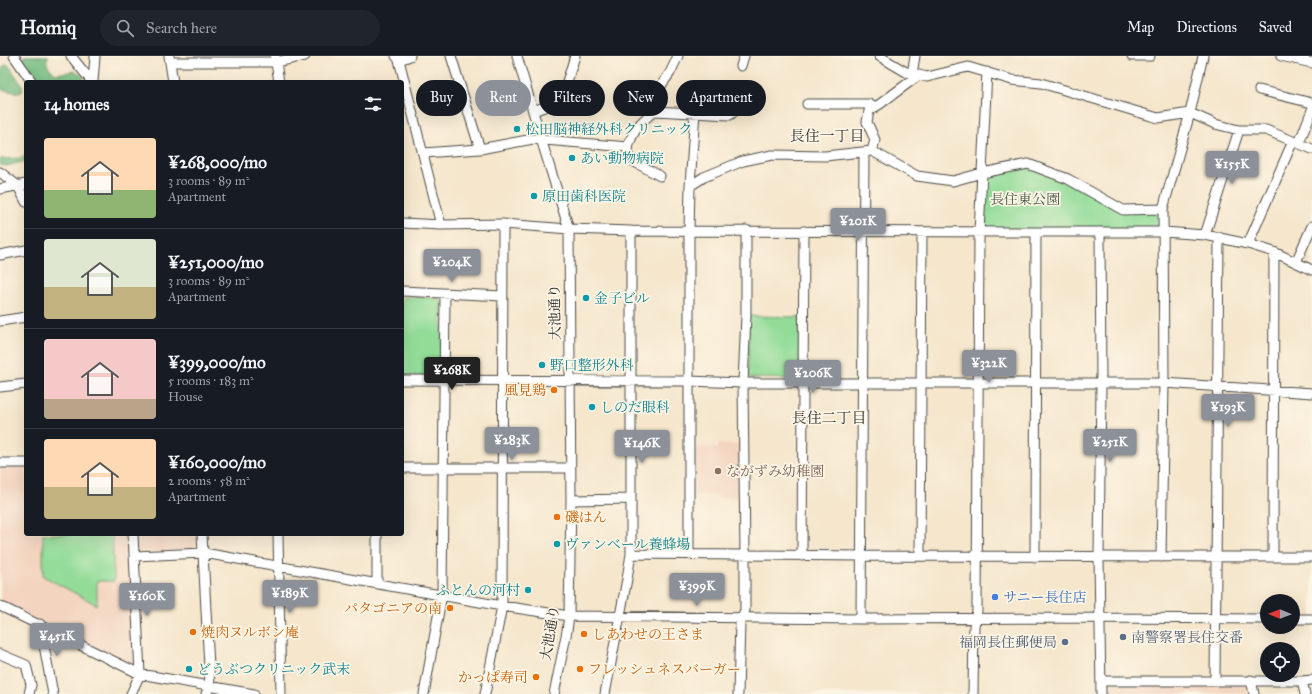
<!DOCTYPE html>
<html lang="en">
<head>
<meta charset="utf-8">
<style>
  body { margin:0; font-family:"IM FELL Great Primer","Noto Serif JP",serif; background:#20242c; color:#f1f3f6; height:100vh; display:flex; flex-direction:column; font-size:15px; white-space:nowrap }
  * { box-sizing:border-box; margin:0 }
  p { font-size:13px; color:#9ea1a6 }
  .icon { flex:none; width:22px; height:22px; fill:none; stroke:currentColor; stroke-width:2; stroke-linecap:round; stroke-linejoin:round }
  .map { position:relative; flex:1; overflow:hidden }
  .drawer { position:absolute; left:24px; top:24px; width:380px; height:456px; display:flex; flex-direction:column; background:#171b24; border-radius:4px; box-shadow:0 4px 16px #0002 }
  .drawer>* { flex:none }
  .hud { position:absolute; left:416px; top:24px; width:380px; height:36px; display:flex; gap:8px }
  .needle { width:26px; rotate:271deg }
  .controls { position:absolute; left:1260px; top:538px; display:grid; gap:8px }
  .controls a { display:grid; place-items:center; width:40px; height:40px; border-radius:50%; background:#171b24; box-shadow:0 4px 16px #0002; font-size:20px }
  .price { position:absolute; translate:-50% -34px; padding:0 9px; border-radius:4px; background:#8c9099; color:#fff; font-size:13px; line-height:26px; filter:drop-shadow(0 1px 2px #0008) }
  .price::after { content:''; position:absolute; left:50%; top:24px; width:12px; height:9px; margin-left:-6px; background:inherit; clip-path:polygon(0 0,100% 0,50% 100%) }
  .price.current { background:#222; color:#fff }
  ul { padding:0; list-style:none }
  li { display:flex; align-items:center; gap:12px; height:100px; padding:0 20px }
  li+li { border-top:1px solid #363941 }
  li span { display:grid; place-items:center; flex:none; width:112px; height:80px; border-radius:4px; color:#555 }
  li>.icon { margin-inline-start:auto }
  span .icon { width:48px; height:48px; fill:#fffc; stroke-width:1 }
  li b { font-size:17px }
  h2 { display:flex; justify-content:space-between; align-items:center; height:48px; padding:0 20px; font-size:17px }
  .chip { padding:0 14px; border-radius:18px; background:#171b24; box-shadow:0 4px 16px #0002; font-size:14px; line-height:36px }
  .chip.current { background:#8c9099; color:#fff }
  header { display:flex; align-items:center; gap:24px; box-sizing:border-box; height:56px; padding:0 20px; background:#171b24; border-bottom:1px solid #363941 }
  header strong { font-size:19px }
  nav { display:flex; gap:22px; margin-inline-start:auto; font-size:14px }
  .search { width:280px; height:36px; background:#20242c; display:flex; align-items:center; gap:10px; box-sizing:border-box; padding:0 14px; border-radius:22px; color:#9ea1a6; font-size:15px }
  .map>svg:first-child { display:block }
</style>
</head>
<body>
<header>
<strong>Homiq</strong>
<div class="search"><svg class="icon" aria-label="search" viewBox="0 0 24 24"><circle cx="10" cy="10" r="6"/><path d="M15 15l6 6"/></svg>Search here</div>
<nav><a>Map</a><a>Directions</a><a>Saved</a></nav>
</header>
<div class="map">
<svg width="1312" height="638" viewBox="0 0 1312 638">
  <rect width="100%" height="100%" fill="#fcf5e5"/>
  <filter id="ink" filterUnits="userSpaceOnUse"><feTurbulence type="fractalNoise" baseFrequency=".025" numOctaves="2"/><feDisplacementMap in="SourceGraphic" scale="8" xChannelSelector="R" yChannelSelector="G"/><feConvolveMatrix kernelMatrix="1 2 1 2 8 2 1 2 1" color-interpolation-filters="sRGB"/></filter>
  <filter id="wash" filterUnits="userSpaceOnUse"><feTurbulence type="fractalNoise" baseFrequency=".012" numOctaves="4" result="noise"/><feDisplacementMap in="SourceGraphic" scale="16" xChannelSelector="R" yChannelSelector="G"/><feGaussianBlur stdDeviation="0.9" result="paint"/><feColorMatrix in="noise" values="0 0 0 0 0 0 0 0 0 0 0 0 0 0 0 0 0 1.4 0 .05"/><feComposite in="paint" operator="in"/></filter>
  <g filter="url(#wash)">
    <rect width="100%" height="100%" fill="#f5e6cc"/>
    <path fill="#f3d4bf" d="M718 388 742 389V442L718 441V439H694V391L718 392Z
      M0 410 26 411V478H128L136 604 131 608 0 546Z
      M136 478H195L196 490 192 494 137 496Z
      M1110 627 1247 629 1248 638H1110Z"/>
    <path fill="#92dc98" stroke="#5e8462" d="M1028 108 1123 154 1163 153 1164 176H979L982 117Z
      M402 241 438 242 442 247 441 316 438 321 402 320Z
      M749 260 800 261 799 320 797 323 751 322 748 320Z
      M43 478H112L114 525H97V549L43 520Z"/>
    <path fill="#75bc80" stroke="#507456" d="M24 0H49C43 7 50 12 55 18L76 15 83 21 84 26H35L23 6Z
      M5 9H8L10 11 23 31 22 36 18 37 0 33V15Z
      M26 98V105L6 110 0 109V103L21 102Z"/>
  </g>
  <g filter="url(#ink)">
    <g fill="none" stroke-linecap="round" stroke-linejoin="round">
      <g stroke="#494743" stroke-width="11">
        <path id="minor" d="M14 0 32 26
          M71 0 92 26
          M169 0 173 26
          M275 0 279 26
          M396 0 399 4 441 169
          M451 0 480 93
          M517 0 541 83 569 173 571 444 569 560 567 575 554 638
          M879 0 906 16 927 21 968 11 1012 24 1041 27 1158 62 1190 57 1215 68 1239 74H1266L1312 93
          M1132 0H1150
          M1281 0 1312 7
          M399 4 410 0
          M170 6H276L305 0
          M741 10 744 0
          M912 18 915 0
          M93 26 95 0
          M1259 34 1312 47
          M807 48H869L874 52
          M533 55 561 45 575 0
          M654 55 730 59 742 49
          M1299 87 1312 54
          M872 95 917 120 953 125 982 117 1028 108 1068 123 1123 154 1163 153 1190 57 1203 0
          M423 97 480 93 533 83 628 91
          M0 116 18 130 26 146
          M660 120 631 104C623 94 633 77 640 68 644 63 650 59 654 55L655 38 670 17 678 0
          M690 130 704 121 743 105 772 99 825 100 872 95 875 84 867 66 869 55 880 48 919 19
          M0 133 26 128
          M402 167 441 169 503 168 569 173 631 175 1036 176H1164L1205 179 1248 188 1274 196 1312 214
          M1100 176 1101 327 1099 501 1101 638
          M1205 179 1239 74
          M1248 188 1293 85
          M0 199 26 194
          M1296 206 1312 170
          M402 235 502 240
          M0 265 26 261
          M402 324 688 325 743 327H1164L1312 337
          M0 331 26 328
          M0 407H26
          M402 412H570
          M571 444 631 443
          M202 478 210 630 206 638
          M278 478 281 638
          M377 478V527
          M631 498 862 500 1312 501
          M689 498V175L690 130 695 56
          M134 500 204 497 502 550 569 560 861 563 1100 562 1267 563
          M802 500 804 175
          M920 500 922 176
          M1035 501 1036 176
          M1161 501 1164 327 1163 153
          M1273 501 1274 196
          M0 550 140 618 254 638
          M861 563 864 96
          M1293 563H1312
          M40 568 53 638
          M0 598 26 609 31 629 29 638
          M1215 624 1219 181
          M1251 624 1254 638
          M1101 625H1302
          M131 638 140 618 133 478
          M424 638 442 538 445 238
          M485 638 502 550 503 168
          M605 638 627 523 631 498V175
          M738 638 740 567 745 554V499L743 327 746 260V174
          M973 638 974 570 977 555 979 176 987 16
          M1305 638 1302 625 1312 624"/>
      </g>
      <use href="#minor" stroke="#fff" stroke-width="9"/>
    </g>
  </g>
  <g fill="#0f9aa8" stroke="#fcf5e5" stroke-width="1.5">
    <circle cx="517" cy="73" r="4"/>
    <circle cx="572" cy="102" r="4"/>
    <circle cx="534" cy="140" r="4"/>
    <circle cx="586" cy="242" r="4"/>
    <circle cx="542" cy="309" r="4"/>
    <circle cx="592" cy="351" r="4"/>
    <circle cx="557" cy="488" r="4"/>
    <circle cx="528" cy="534" r="4"/>
    <circle cx="189" cy="613" r="4"/>
  </g>
  <g fill="#e8710a" stroke="#fcf5e5" stroke-width="1.5">
    <circle cx="554" cy="334" r="4"/>
    <circle cx="557" cy="461" r="4"/>
    <circle cx="450" cy="552" r="4"/>
    <circle cx="193" cy="576" r="4"/>
    <circle cx="584" cy="578" r="4"/>
    <circle cx="580" cy="613" r="4"/>
    <circle cx="536" cy="621" r="4"/>
  </g>
  <circle fill="#8d6e63" stroke="#fcf5e5" stroke-width="1.5" cx="718" cy="415" r="4"/>
  <circle fill="#3f7fe0" stroke="#fcf5e5" stroke-width="1.5" cx="995" cy="541" r="4"/>
  <g fill="#5c6f8a" stroke="#fcf5e5" stroke-width="1.5">
    <circle cx="1123" cy="581" r="4"/>
    <circle cx="1065" cy="586" r="4"/>
  </g>
  <g text-anchor="middle" dominant-baseline="central" stroke-width="3.5" stroke-linejoin="round" paint-order="stroke">
    <g font-size="14" fill="#0d838f" stroke="#fcf5e5" text-anchor="start">
      <text x="525" y="73">松田脳神経外科クリニック</text>
      <text x="580" y="102">あい動物病院</text>
      <text x="542" y="140">原田歯科医院</text>
      <text x="594" y="242">金子ビル</text>
      <text x="550" y="309">野口整形外科</text>
      <text x="600" y="351">しのだ眼科</text>
      <text x="565" y="488">ヴァンベール養蜂場</text>
      <text x="520" y="534" text-anchor="end">ふとんの河村</text>
      <text x="197" y="613">どうぶつクリニック武末</text>
    </g>
    <g font-size="14" fill="#455746" stroke="#fcf5e5">
      <text x="1025" y="143">長住東公園</text>
    </g>
    <g font-size="14" fill="#2b2b2b" stroke="#fcf5e5">
      <text transform="translate(555 256) rotate(-91)">大池通り</text>
      <text transform="translate(550 577) rotate(-81)">大池通り</text>
    </g>
    <g font-size="14" fill="#c56008" stroke="#fcf5e5" text-anchor="start">
      <text x="546" y="334" text-anchor="end">風見鶏</text>
      <text x="565" y="461">磯はん</text>
      <text x="442" y="552" text-anchor="end">パタゴニアの南</text>
      <text x="201" y="576">焼肉ヌルボン庵</text>
      <text x="592" y="578">しあわせの王さま</text>
      <text x="588" y="613">フレッシュネスバーガー</text>
      <text x="528" y="621" text-anchor="end">かっぱ寿司</text>
    </g>
    <g font-size="14" fill="#785e54" stroke="#fcf5e5" text-anchor="start">
      <text x="726" y="415">ながずみ幼稚園</text>
    </g>
    <g font-size="14" fill="#366cbe" stroke="#fcf5e5" text-anchor="start">
      <text x="1003" y="541">サニー長住店</text>
    </g>
    <g font-size="14" fill="#4e5e75" stroke="#fcf5e5" text-anchor="start">
      <text x="1131" y="581">南警察署長住交番</text>
      <text x="1057" y="586" text-anchor="end">福岡長住郵便局</text>
    </g>
    <g font-size="15" fill="#2b2b2b" stroke="#fcf5e5">
      <text x="827" y="80">長住一丁目</text>
      <text x="829" y="362">長住二丁目</text>
    </g>
  </g>
</svg>
<div class="controls">
<a><svg class="needle" viewBox="-14 -14 28 28"><path d="M0-13l5 13h-10z" fill="#e53935"/><path d="M0 13l5-13h-10z" fill="#9ea1a6"/></svg></a>
<a><svg class="icon" aria-label="locate" viewBox="0 0 24 24"><circle cx="12" cy="12" r="6"/><path d="M12 2v4M12 18v4M2 12h4M18 12h4"/></svg></a>
</div>
<b class="price" style="left:1232px;top:129px">¥155K</b>
<b class="price" style="left:858px;top:186px">¥201K</b>
<b class="price" style="left:452px;top:227px">¥204K</b>
<b class="price" style="left:989px;top:328px">¥322K</b>
<b class="price current" style="left:452px;top:335px">¥268K</b>
<b class="price" style="left:813px;top:338px">¥206K</b>
<b class="price" style="left:1228px;top:372px">¥193K</b>
<b class="price" style="left:512px;top:405px">¥283K</b>
<b class="price" style="left:1110px;top:407px">¥251K</b>
<b class="price" style="left:642px;top:408px">¥146K</b>
<b class="price" style="left:697px;top:551px">¥399K</b>
<b class="price" style="left:290px;top:558px">¥189K</b>
<b class="price" style="left:147px;top:561px">¥160K</b>
<b class="price" style="left:57px;top:601px">¥451K</b>
<div class="hud">
<a class="chip">Buy</a>
<a class="chip current">Rent</a>
<a class="chip">Filters</a>
<a class="chip">New</a>
<a class="chip">Apartment</a>
</div>
<section class="drawer">
<h2>14 homes<svg class="icon" aria-label="filters" viewBox="0 0 24 24"><path d="M4 7h16M4 17h16"/><circle cx="9" cy="7" r="2"/><circle cx="15" cy="17" r="2"/></svg></h2>
<ul>
<li><span style="background:linear-gradient(#ffd9b3 65%,#8fb573 0)"><svg class="icon" aria-label="home" viewBox="0 0 24 24"><path d="M3 11l9-7 9 7M6 9v11h12V9"/></svg></span><div><b>¥268,000/mo</b><p>3 rooms · 89 m²</p><p>Apartment</p></div></li>
<li><span style="background:linear-gradient(#dfe7d0 60%,#c2b280 0)"><svg class="icon" aria-label="home" viewBox="0 0 24 24"><path d="M3 11l9-7 9 7M6 9v11h12V9"/></svg></span><div><b>¥251,000/mo</b><p>3 rooms · 89 m²</p><p>Apartment</p></div></li>
<li><span style="background:linear-gradient(#f6c9c9 75%,#b9a48a 0)"><svg class="icon" aria-label="home" viewBox="0 0 24 24"><path d="M3 11l9-7 9 7M6 9v11h12V9"/></svg></span><div><b>¥399,000/mo</b><p>5 rooms · 183 m²</p><p>House</p></div></li>
<li><span style="background:linear-gradient(#ffd9b3 60%,#c2b280 0)"><svg class="icon" aria-label="home" viewBox="0 0 24 24"><path d="M3 11l9-7 9 7M6 9v11h12V9"/></svg></span><div><b>¥160,000/mo</b><p>2 rooms · 58 m²</p><p>Apartment</p></div></li>
</ul>
</section>
</div>
</body>
</html>
